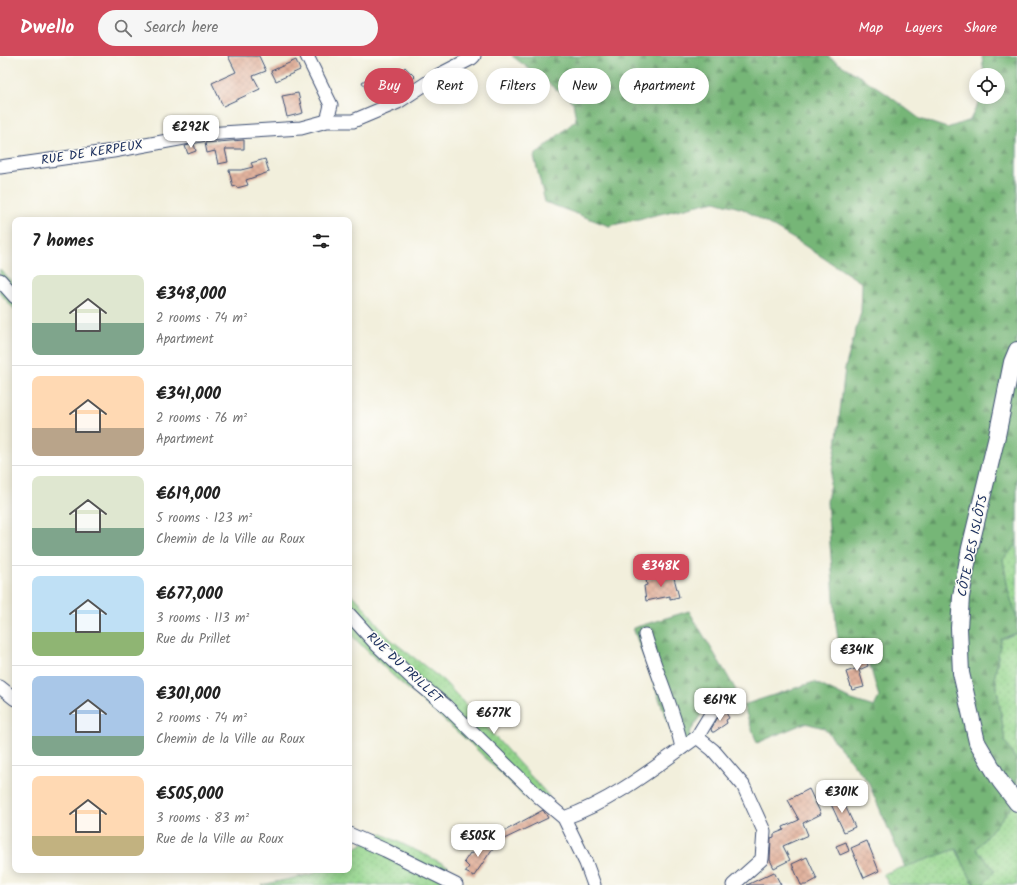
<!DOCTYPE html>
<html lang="en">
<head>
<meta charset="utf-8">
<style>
  body { margin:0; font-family:Kalam,sans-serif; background:#f6f6f6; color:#222; height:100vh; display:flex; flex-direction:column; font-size:15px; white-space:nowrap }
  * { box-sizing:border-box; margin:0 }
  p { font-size:13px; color:#767676 }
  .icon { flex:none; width:22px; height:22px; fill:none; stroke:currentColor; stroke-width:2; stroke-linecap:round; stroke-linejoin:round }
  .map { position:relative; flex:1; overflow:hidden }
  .drawer { position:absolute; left:12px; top:161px; width:340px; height:656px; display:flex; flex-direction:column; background:#fff; border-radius:8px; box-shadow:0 2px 10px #0003 }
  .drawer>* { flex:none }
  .top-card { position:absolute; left:364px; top:12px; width:380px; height:36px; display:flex; gap:8px }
  .tools { position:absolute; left:969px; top:12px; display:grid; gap:8px }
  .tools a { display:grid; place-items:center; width:36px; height:36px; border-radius:50%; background:#fff; box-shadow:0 2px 10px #0003; font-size:20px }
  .price { position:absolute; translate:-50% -34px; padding:0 9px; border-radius:8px; background:#fff; color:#222; font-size:13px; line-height:26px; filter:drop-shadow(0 1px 2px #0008) }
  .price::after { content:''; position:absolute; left:50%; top:24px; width:12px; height:9px; margin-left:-6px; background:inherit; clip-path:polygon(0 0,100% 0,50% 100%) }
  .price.active { background:#d1495b; color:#fff }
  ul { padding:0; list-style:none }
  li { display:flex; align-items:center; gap:12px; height:100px; padding:0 20px }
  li+li { border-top:1px solid #e0e0e0 }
  li span { display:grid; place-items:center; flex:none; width:112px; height:80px; border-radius:8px; color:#555 }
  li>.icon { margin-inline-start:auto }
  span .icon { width:48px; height:48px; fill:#fffc; stroke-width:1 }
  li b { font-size:17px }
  h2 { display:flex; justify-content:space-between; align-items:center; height:48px; padding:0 20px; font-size:17px }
  .chip { padding:0 14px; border-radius:18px; background:#fff; box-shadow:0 2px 10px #0003; font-size:14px; line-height:36px }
  .chip.active { background:#d1495b; color:#fff }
  header { display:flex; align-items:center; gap:24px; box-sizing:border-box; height:56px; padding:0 20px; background:#d1495b; color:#fff }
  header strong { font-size:19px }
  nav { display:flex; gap:22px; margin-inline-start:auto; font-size:14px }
  .search { width:280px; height:36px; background:#f6f6f6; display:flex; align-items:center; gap:10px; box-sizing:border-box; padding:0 14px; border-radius:22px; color:#767676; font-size:15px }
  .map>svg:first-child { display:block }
</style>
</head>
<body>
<header>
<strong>Dwello</strong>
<div class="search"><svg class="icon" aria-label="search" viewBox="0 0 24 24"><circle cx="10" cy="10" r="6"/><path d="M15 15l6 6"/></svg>Search here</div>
<nav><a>Map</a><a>Layers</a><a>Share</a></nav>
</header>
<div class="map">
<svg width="1017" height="829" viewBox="0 0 1017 829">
  <defs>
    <pattern id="grass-dots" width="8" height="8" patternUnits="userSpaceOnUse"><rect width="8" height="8" fill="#93d48b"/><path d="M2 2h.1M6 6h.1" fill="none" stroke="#7eb67a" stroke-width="1.8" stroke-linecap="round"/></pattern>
    <pattern id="forest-firs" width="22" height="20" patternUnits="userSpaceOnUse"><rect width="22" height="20" fill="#76b677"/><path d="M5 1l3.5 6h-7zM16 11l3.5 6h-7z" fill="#609465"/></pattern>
    <pattern id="building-cross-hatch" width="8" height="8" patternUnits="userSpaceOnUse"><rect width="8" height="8" fill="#e2b39e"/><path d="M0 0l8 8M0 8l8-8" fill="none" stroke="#c19a8a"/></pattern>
  </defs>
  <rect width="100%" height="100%" fill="#fdfcf7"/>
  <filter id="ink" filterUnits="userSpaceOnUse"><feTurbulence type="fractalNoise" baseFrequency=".025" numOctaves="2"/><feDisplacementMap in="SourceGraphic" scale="8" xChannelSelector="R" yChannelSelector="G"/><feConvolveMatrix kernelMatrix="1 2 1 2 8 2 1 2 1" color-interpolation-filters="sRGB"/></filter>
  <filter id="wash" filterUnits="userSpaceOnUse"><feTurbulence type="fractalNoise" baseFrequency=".012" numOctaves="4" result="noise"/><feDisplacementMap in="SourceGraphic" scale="16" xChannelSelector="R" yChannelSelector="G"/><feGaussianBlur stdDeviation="0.9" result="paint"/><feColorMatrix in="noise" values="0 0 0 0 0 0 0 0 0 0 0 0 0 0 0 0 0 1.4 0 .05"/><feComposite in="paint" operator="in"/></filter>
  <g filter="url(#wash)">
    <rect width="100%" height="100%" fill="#f2efdc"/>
    <path fill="url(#grass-dots)" stroke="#578274" d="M0 213 15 229V254L0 237Z
      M1017 488V563L1008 534 1003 503Z
      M349 537 359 545 390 583 444 625 549 740 534 749 469 686 392 619 349 577Z
      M1017 577V706L1005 685 995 619 1001 583Z
      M1017 744V829H983L995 814 976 793Z
      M380 777 448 810 436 821 449 829H262L312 818 318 814H349V796Z
      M956 793 974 829H889L883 818Z"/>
    <path fill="url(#forest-firs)" stroke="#48726a" d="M512 0H827L880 33 920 63 947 72 970 64 981 41H998V19H984L982 0H1017V488L1003 503 1008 534 1017 563V577L1001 583 995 619 1005 685 1017 706V744L976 793 995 814 983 829H974L956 793 905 811 868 726 824 672 805 667 757 687 743 649 814 626 849 643 874 651 879 641 864 589 841 602 836 570 827 446 836 390 845 312 861 256 862 227 799 186 743 153 715 145 609 170 545 146 534 100 576 64 573 46Z
      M689 555 736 634 703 655 689 678 700 689 680 699 633 572Z"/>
    <g id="blocks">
      <path fill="url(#building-cross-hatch)" d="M228 0H259L266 15 253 20 260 33 223 50 212 27 236 16Z
        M296 4 300 14 276 25 271 15Z
        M405 11 415 21 400 35 401 15Z
        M373 19 382 35 371 42 362 26Z
        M298 37 303 57 287 61 282 40Z
        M244 84V93H225L228 106 218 108 215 95 207 97 205 87Z
        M194 88 196 95 188 98 185 90Z
        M265 103 269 116 246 124 248 129 237 132 236 130 233 131 229 114H241L253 111 251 107Z
        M673 518 679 541 670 543V540L646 545 644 530 647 529 646 524Z
        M863 595 868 610 859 614 864 631 852 634 846 616 858 612 854 598Z
        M725 655 729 662 726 664 727 667 714 676H712L711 673 717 663Z
        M809 733 821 758 803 767 808 779 783 790 790 804 774 812 770 804 771 782 774 781V778L784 774 783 771 799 764 788 744Z
        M841 741 855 771 844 776 830 746Z
        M543 754 548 762 502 784 499 778Z
        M488 785 495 789 474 820 465 816 469 811 464 806 470 797 472 798 476 793 478 794Z
        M867 785 879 815 864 822 851 792Z
        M846 786 849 795 840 799 836 790Z
        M807 801 817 823 806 829H801L792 808Z
        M774 816 781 829H747Z"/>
    </g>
  </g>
  <g filter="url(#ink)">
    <use href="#blocks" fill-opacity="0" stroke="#3b4c71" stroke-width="1"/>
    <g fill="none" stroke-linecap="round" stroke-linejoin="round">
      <g stroke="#3b4c71" stroke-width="15">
        <path id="minor" d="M327 65H353L398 46 439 19 472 2 474 0
          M0 111 113 95 206 78 301 72 327 65 331 49 307 0
          M0 224 15 241
          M349 558 377 589 411 621 446 650 538 740 564 762 586 807 594 829
          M645 579C656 617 674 653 682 692
          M0 631 15 643
          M697 681 711 658 724 645 735 643
          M564 762C613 745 655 711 697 681L713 694 743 729 764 775 762 803 733 829
          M349 778 385 794 456 829"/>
      </g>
      <g stroke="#3b4c71" stroke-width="18">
        <path id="tertiary" d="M1017 294 1012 306 997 380 970 492 961 541 959 572 961 617 977 686 1000 725 1017 747"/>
      </g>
      <use href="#minor" stroke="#fff" stroke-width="13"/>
      <use href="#tertiary" stroke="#fff" stroke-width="16"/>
    </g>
  </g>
  <g text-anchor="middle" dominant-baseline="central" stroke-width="3" stroke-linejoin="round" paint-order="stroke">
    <g font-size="13" fill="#1b2f5e" stroke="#fdfcf7">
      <text transform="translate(92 97) rotate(-9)">RUE DE KERPEUX</text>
      <text transform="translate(973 490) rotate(-78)">CÔTE DES ISLÔTS</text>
      <text transform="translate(404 612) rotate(43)">RUE DU PRILLET</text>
    </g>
  </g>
</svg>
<div class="tools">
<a><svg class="icon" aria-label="locate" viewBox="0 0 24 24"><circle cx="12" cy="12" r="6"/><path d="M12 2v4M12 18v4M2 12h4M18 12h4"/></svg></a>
</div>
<b class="price" style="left:191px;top:93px">€292K</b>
<b class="price active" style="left:661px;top:532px">€348K</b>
<b class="price" style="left:857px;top:616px">€341K</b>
<b class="price" style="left:720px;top:666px">€619K</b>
<b class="price" style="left:494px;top:679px">€677K</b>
<b class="price" style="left:842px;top:758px">€301K</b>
<b class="price" style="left:478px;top:802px">€505K</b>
<div class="top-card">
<a class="chip active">Buy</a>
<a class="chip">Rent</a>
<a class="chip">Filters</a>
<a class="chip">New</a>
<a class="chip">Apartment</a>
</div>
<section class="drawer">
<h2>7 homes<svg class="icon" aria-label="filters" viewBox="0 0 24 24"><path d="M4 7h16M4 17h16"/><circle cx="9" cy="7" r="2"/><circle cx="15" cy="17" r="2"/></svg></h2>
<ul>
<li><span style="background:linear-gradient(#dfe7d0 60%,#7fa58c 0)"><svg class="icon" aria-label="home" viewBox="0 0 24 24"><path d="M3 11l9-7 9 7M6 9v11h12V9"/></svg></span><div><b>€348,000</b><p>2 rooms · 74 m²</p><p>Apartment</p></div></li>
<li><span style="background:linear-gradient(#ffd9b3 65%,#b9a48a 0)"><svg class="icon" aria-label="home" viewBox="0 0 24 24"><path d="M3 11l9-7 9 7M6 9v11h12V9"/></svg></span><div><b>€341,000</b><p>2 rooms · 76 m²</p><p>Apartment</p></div></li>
<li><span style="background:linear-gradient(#dfe7d0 65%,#7fa58c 0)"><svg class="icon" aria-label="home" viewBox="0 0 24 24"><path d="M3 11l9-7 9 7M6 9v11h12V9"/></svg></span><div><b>€619,000</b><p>5 rooms · 123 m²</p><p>Chemin de la Ville au Roux</p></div></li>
<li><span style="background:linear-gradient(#bfe0f5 70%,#8fb573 0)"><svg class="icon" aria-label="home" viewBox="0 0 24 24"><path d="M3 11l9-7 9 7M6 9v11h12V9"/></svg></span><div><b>€677,000</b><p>3 rooms · 113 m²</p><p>Rue du Prillet</p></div></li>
<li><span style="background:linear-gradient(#a9c7e8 75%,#7fa58c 0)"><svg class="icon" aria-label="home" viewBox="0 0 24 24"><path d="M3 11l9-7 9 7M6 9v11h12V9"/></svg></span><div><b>€301,000</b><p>2 rooms · 74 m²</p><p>Chemin de la Ville au Roux</p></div></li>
<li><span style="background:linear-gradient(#ffd9b3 75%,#c2b280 0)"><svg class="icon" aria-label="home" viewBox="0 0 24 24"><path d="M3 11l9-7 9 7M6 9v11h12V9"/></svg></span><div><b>€505,000</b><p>3 rooms · 83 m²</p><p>Rue de la Ville au Roux</p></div></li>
</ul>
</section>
</div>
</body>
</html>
